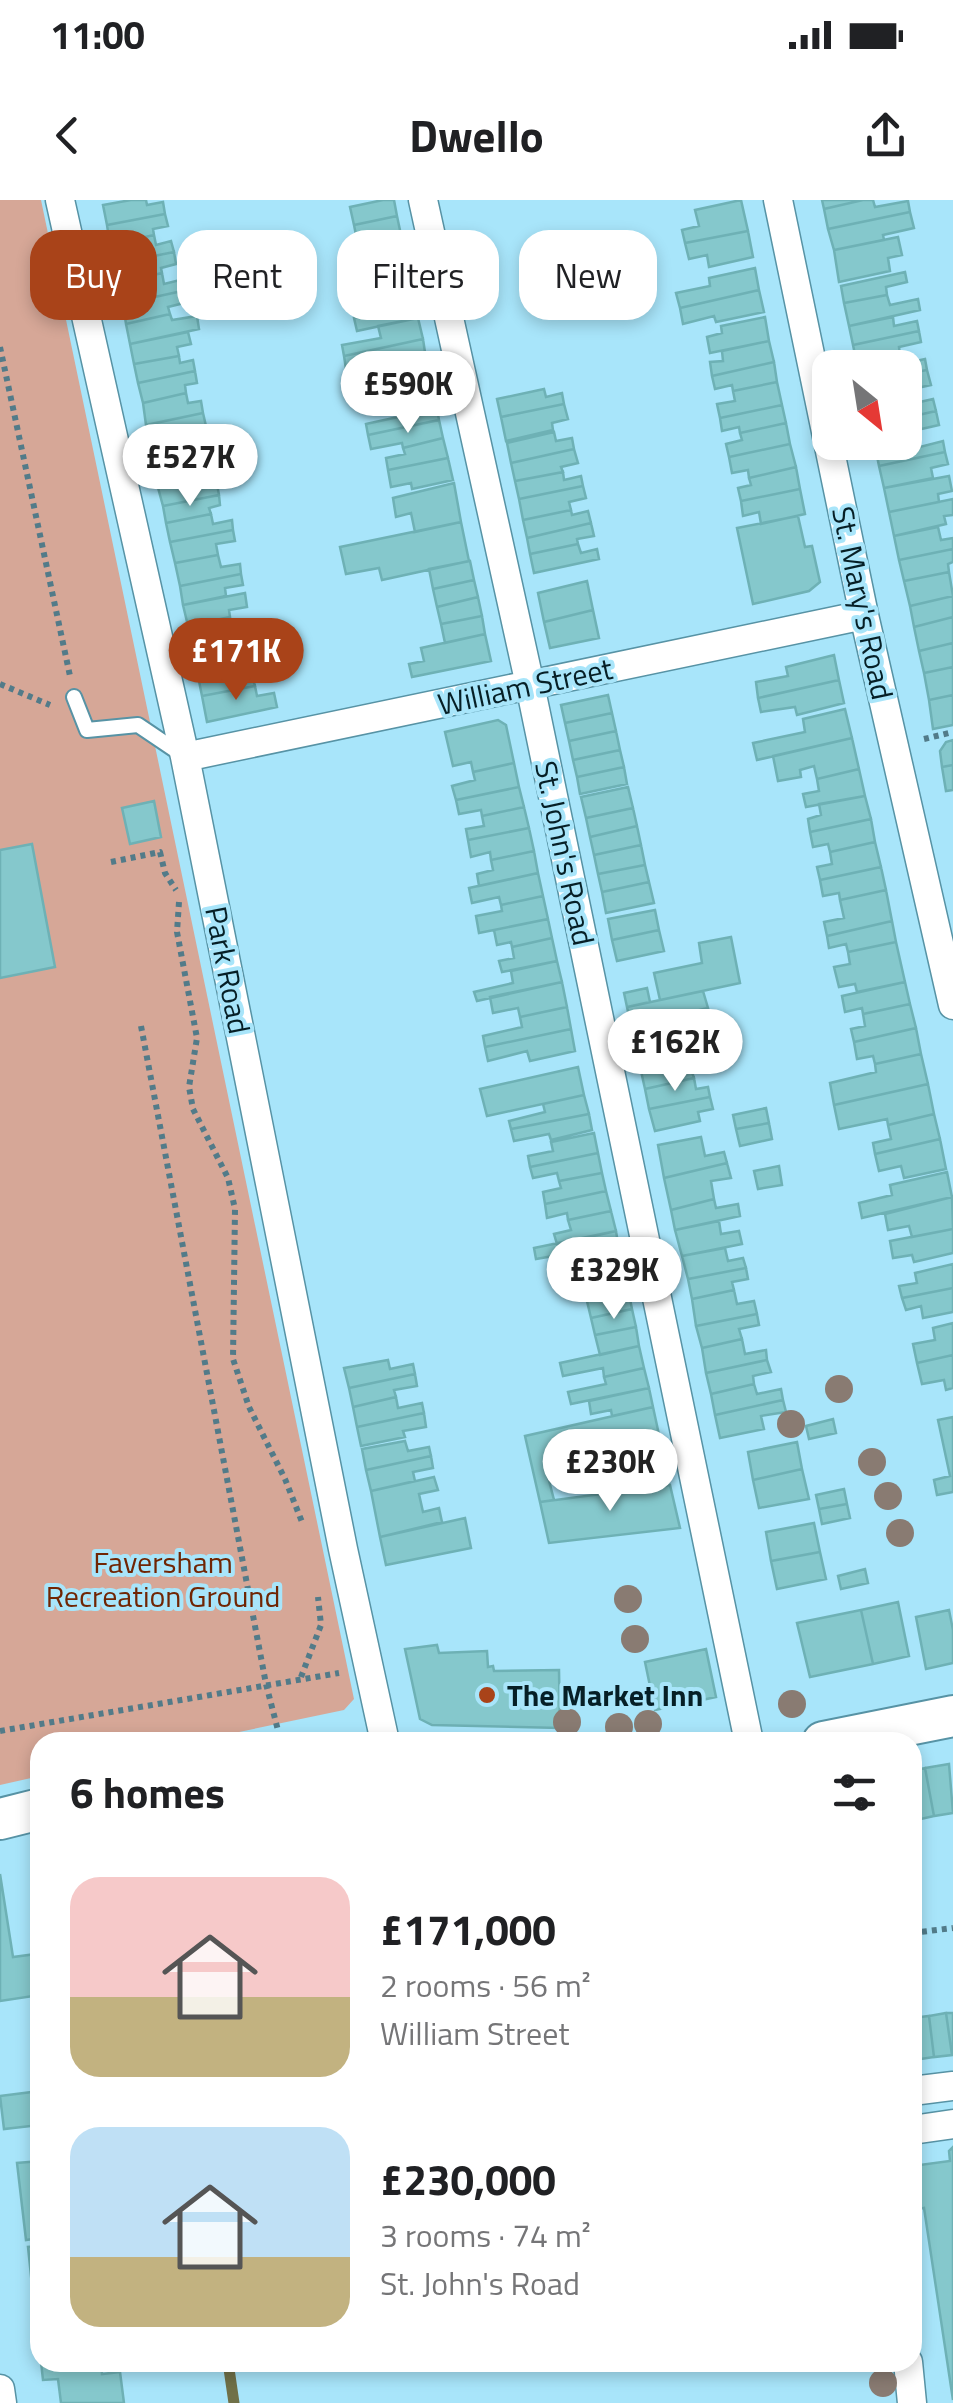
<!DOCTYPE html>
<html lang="en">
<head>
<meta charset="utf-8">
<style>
  body { margin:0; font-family:"Titillium Web",sans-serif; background:#f2f2f2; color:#202124; height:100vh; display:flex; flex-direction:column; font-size:38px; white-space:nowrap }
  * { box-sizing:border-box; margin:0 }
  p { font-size:32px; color:#757577 }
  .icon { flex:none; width:55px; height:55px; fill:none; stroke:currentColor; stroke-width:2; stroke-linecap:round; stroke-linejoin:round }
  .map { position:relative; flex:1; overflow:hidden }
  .drawer { position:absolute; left:30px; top:1532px; width:892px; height:640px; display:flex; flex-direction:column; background:#fff; border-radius:30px; box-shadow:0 5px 15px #0003 }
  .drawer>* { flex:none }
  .top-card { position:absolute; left:30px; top:30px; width:895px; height:90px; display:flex; gap:20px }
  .needle { width:65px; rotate:150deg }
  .fabs { position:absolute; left:812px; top:150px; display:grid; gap:20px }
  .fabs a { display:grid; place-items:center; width:110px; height:110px; border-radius:20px; background:#fff; box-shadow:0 5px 15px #0003; font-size:50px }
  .price { position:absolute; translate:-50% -85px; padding:0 22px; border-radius:35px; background:#fff; color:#222; font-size:32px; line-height:65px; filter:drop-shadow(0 2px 5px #0008) }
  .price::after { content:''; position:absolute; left:50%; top:60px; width:30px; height:22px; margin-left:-15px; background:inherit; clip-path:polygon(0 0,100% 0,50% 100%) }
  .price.current { background:#a94319; color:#fff }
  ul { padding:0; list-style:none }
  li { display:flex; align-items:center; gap:30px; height:250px; padding:0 40px }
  li span { display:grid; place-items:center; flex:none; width:280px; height:200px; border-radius:30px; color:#555 }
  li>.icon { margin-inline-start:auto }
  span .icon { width:120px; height:120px; fill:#fffc; stroke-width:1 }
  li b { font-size:42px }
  h2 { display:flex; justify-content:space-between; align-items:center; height:120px; padding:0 40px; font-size:42px }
  .chip { padding:0 35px; border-radius:30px; background:#fff; box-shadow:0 5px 15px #0003; font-size:35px; line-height:90px }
  .chip.current { background:#a94319; color:#fff }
  .status { display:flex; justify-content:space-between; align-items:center; height:70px; padding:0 50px; background:#fff; direction:ltr }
  .status svg { height:28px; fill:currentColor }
  header { display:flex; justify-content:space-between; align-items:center; height:130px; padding:0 40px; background:#fff; font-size:45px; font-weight:700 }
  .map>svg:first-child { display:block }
</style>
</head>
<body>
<div class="status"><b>11:00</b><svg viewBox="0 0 49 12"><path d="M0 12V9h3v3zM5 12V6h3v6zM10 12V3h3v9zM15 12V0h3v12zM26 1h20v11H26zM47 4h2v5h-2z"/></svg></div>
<header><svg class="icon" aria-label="back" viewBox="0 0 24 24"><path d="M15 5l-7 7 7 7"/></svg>Dwello<svg class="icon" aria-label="share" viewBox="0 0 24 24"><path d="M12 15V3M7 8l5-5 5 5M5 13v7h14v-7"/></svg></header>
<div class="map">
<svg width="953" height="2203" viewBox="0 0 953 2203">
  <rect width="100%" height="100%" fill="#a8e5fa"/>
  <path fill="#d6a797" d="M0 0H41L354 1499 344 1510 191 1542H40V1576L0 1585Z"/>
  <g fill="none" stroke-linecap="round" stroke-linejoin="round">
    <path stroke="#707148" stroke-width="11" d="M228 2162 234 2203"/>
  </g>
  <path fill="#85c8cc" stroke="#6eb1b5" stroke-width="2.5" d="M131 0H146L147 5 163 2 165 14 107 25 103 5Z
    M383 0H394L397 16 354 25 350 7Z
    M741 0 748 31 685 43 682 30 699 26 695 10Z
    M822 0H863L824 9Z
    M863 0H873L875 7 908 1 910 12 828 29 824 9Z
    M910 12 914 28 883 35 884 40 834 50 828 29Z
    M165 14 168 26 153 29 154 35 110 45 107 25Z
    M397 16 401 35 358 45 354 25Z
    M748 31 753 57 709 67 707 55 689 59 685 43Z
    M154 35 156 45 171 41 174 52 114 64 110 45Z
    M898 37 902 55 888 58 890 71 839 82 834 50Z
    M402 41 406 60 364 70 359 50Z
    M174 52 176 64 161 68 162 73 118 83 114 64Z
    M406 60 410 79 368 88 364 70Z
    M755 68 759 90 680 108 676 93 710 86 709 78Z
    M905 72 907 82 886 87 887 95 844 103 841 86Z
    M162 73 164 84 180 80 182 91 123 104 118 83Z
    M410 79 413 95 371 105 368 88Z
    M759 90 764 112 716 122 714 116 683 124 680 108Z
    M182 91 184 103 168 107 170 114 126 124 123 104Z
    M413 95 418 118 357 131 354 118 373 114 371 105Z
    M887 95 890 105 918 99 920 110 849 126 844 103Z
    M170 114 172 120 197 116 199 129 130 144 126 124Z
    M765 117 769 141 710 153 707 137 722 133 721 126Z
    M893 117 894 126 917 121 919 131 853 145 849 126Z
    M418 118 423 139 344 156 342 145 381 138 378 126Z
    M919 131 921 142 899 147 900 155 857 164 853 145Z
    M188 132 191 144 177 147 179 156 134 164 130 144Z
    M423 139 426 159 386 167 385 161 346 169 344 156Z
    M769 141 774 162 712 176 710 162 723 161 722 151Z
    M900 155 902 164 925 159 927 170 905 174V168H858L857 164Z
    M179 156 180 163 193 160 195 171 138 183 134 164Z
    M426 159 430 177 355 194 353 182 387 174 386 167Z
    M774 162 777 182 733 191 732 185 715 189 712 176Z
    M927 170 931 185 908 190 909 196 905 197V174Z
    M195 171 197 183 185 185 186 193 143 203 138 183Z
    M430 177 435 198 393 207 392 200 358 208 355 194Z
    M777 182 782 205 720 218 717 204 735 201 733 191Z
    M544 189 546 197 562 193 564 204 501 217 497 199Z
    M186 193 188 203 201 201 203 213 146 225 143 203Z
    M909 196 911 204 933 199 936 211 905 218V197Z
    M436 203 439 220 368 235 366 224 398 217 397 210Z
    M564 204 568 219 552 223 553 230 506 241 501 217Z
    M782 205 786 223 740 233 739 227 722 231 720 218Z
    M936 211 939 225 917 230 918 236 905 239V218Z
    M203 213 206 226 193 229 194 234 150 242 146 225Z
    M439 220 443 238 403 248 402 243 371 249 368 235Z
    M786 223 790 244 729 257 726 244 742 240 740 233Z
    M554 232 556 241 572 238 574 249 511 263 507 243Z
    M194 234 196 243 208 240 210 250 154 263 150 242Z
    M918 236 920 247 943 241 945 252 879 266 875 246 905 242V239Z
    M443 238 448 258 388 270 386 258 405 254 403 248Z
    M790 244 796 267 749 278 748 270 732 273 729 257Z
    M574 249 578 263 561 267 563 272 515 281 511 263Z
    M210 250 213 266 201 268 203 275 157 284 154 263Z
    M945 252 948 264 931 268 933 278 884 288 879 266Z
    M448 258 453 280 412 289 411 283 391 287 388 270Z
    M796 267 800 289 741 301 738 288 751 285 749 278Z
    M563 272 564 280 581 276 583 286 519 299 515 281Z
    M203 275 205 286 217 284 219 295 163 306 157 284Z
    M949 276 952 291 938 294 939 302 889 312 884 288Z
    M454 283 461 322 415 332 411 313 396 317 393 298Z
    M583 286 586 298 569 302 571 310 523 320 519 299Z
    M800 289 805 314 761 324 759 312 743 316 741 301Z
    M219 295 220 305 209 308 211 314 166 323 163 306Z
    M953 299V315L944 316 946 324 894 336 889 312Z
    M571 310 572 315 588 311 591 323 527 338 523 320Z
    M211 314 213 324 232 320 233 330 170 342 166 323Z
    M798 316 805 347 812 346 820 382 809 391 753 404 737 328Z
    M461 322 469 361 382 380 379 368 346 374 340 347Z
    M591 323 594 336 577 339 578 344 530 354 527 338Z
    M938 327 941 340 953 338V349L899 360 894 336Z
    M233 330 235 341 216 344 218 355 175 363 170 342Z
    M578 344 581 353 597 349 599 359 534 373 530 354Z
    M953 349V362L948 364 949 372 904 381 899 360Z
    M218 355 221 367 240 364 241 374 180 386 175 363Z
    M470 361 474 380 433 389 429 369Z
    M949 372 953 396 910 406 904 381Z
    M241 374 243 385 225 388 226 396 183 405 180 386Z
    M474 380 478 397 437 407 433 389Z
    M587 381 593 410 544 422 538 393Z
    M245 393 247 407 229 410 230 417 188 426 183 405Z
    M953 396V417L914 427 910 406Z
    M478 397 482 416 441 424 437 407Z
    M593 410 599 438 550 448 544 422Z
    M482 416 485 434 445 443 441 424Z
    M230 417 231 426 264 420 266 433 193 448 188 426Z
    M953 417V443L919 451 914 427Z
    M261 434 264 447 245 450 247 461 197 471 193 448Z
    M485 434 491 461 412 477 409 464 424 461 421 448Z
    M953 443V467L924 473 919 451Z
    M834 455 839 480 758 498 756 482 788 476 786 467Z
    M266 458 269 471 252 476 255 486 202 496 197 471Z
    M953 467V495L929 500 924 473Z
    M839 480 844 503 797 515 795 507 761 512 758 498Z
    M255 486 257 496 274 493 277 507 207 522 202 496Z
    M608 495 612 513 565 523 561 505Z
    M953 495V525L933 529 929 500Z
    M845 509 852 538 757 560 753 543 805 532 803 519Z
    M612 513 616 531 569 541 565 523Z
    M498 520 506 525 514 563 473 572 471 562 453 566 445 532Z
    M616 531 620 550 573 560 569 541Z
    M852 538 859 569 817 579 814 566 800 570 801 577 778 581 773 556Z
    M953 540V565L942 567 940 551 946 542Z
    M620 550 624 567 577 577 573 560Z
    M514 563 519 587 456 600 452 586 475 580 473 572Z
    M953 565V590L946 591 942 567Z
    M624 567 627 584 580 594 577 577Z
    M859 569 865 596 806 607 803 594 819 591 817 579Z
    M519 587 524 607 482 616 481 610 459 614 456 600Z
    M628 587 633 608 586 618 581 597Z
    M865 596 871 619 810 632 808 619 821 615 819 604Z
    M154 601 161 637 130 644 122 608Z
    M524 607 529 628 468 640 466 629 484 626 482 616Z
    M633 608 637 626 590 637 586 618Z
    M871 619 875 642 830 652 828 644 813 647 810 632Z
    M637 626 641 645 594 655 590 637Z
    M529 628 534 651 491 660 490 652 471 657 468 640Z
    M875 642 881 667 820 680 817 667 832 664 830 652Z
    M32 644 55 767 0 778V650Z
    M641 645 645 665 598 674 594 655Z
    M534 651 538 673 479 686 477 674 493 670 491 660Z
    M645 665 649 682 602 692 598 674Z
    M881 667 886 690 840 700 839 693 823 696 820 680Z
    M538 673 543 696 501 705 499 697 472 703 469 688Z
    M649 682 654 703 606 713 602 692Z
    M886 690 892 721 827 736 824 722 844 718 840 700Z
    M543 696 548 719 479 733 476 716 502 711 501 705Z
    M655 710 659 730 612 740 608 719Z
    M548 719 552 738 512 747 511 742 497 745 494 730Z
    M892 721 896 742 848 752 846 744 829 748 827 736Z
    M659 730 664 751 617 761 612 740Z
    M731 737 740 783 660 800 654 773 702 763 699 743Z
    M552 738 557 761 502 772 499 761 514 758 512 747Z
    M896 742 905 782 857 792 855 784 839 787 834 767 850 764 848 752Z
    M557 761 562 782 477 801 474 792 513 783 511 771Z
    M562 782 567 807 520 817 518 808 493 813 490 797Z
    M905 782 910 804 863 814 862 808 845 812 842 796Z
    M647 788 650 802 627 807 624 793Z
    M703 791 708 808 670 817 672 827 633 835 627 807Z
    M910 804 916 828 854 842 851 829 865 826 863 814Z
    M567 807 571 829 485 847 483 836 522 827 520 817Z
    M672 827 676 839 707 832 710 847 639 862 633 835Z
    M916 828 921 854 875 864 873 856 857 859 854 842Z
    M571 829 575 851 530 861 527 851 488 861 485 847Z
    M710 847 714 868 692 872 694 878 645 889 639 862Z
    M921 854 928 884 834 905 830 883 876 872 875 864Z
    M578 867 584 895 487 916 480 889Z
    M694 878 696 889 708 887 710 897 649 909 645 889Z
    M928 884 934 914 888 925 887 919 839 929 834 905Z
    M584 895 589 914 511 929 509 921 545 912 543 904Z
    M710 897 713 909 698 912 700 921 655 931 649 909Z
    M766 908 769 923 736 929 733 915Z
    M589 914 592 930 551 940 549 934 514 941 511 929Z
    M934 914 940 939 875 954 873 943 891 939 888 925Z
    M769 923 772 939 740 946 736 929Z
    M594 933 598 953 530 967 528 956 553 951 551 942Z
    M701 937 705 956 724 952 727 963 664 978 658 945Z
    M940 939 946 969 904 978 901 966 879 971 875 954Z
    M598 953 602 973 559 981 557 973 533 978 530 967Z
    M727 963 731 978 711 981 714 999 671 1010 664 978Z
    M779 966 782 985 758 989 754 971Z
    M947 972 952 997 862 1018 859 1003 892 995 890 985Z
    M602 973 606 991 545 1004 543 992 561 988 559 981Z
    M606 991 611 1011 568 1020 567 1013 547 1018 545 1004Z
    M952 997 953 1029 912 1037 909 1026 888 1030 885 1014Z
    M714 999 716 1008 738 1004 740 1016 675 1030 671 1010Z
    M611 1011 616 1031 557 1044 554 1034 571 1030 568 1020Z
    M719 1021 721 1034 739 1031 742 1044 682 1056 675 1030Z
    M953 1029V1053L914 1062 912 1055 893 1058 890 1041Z
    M616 1031 619 1050 577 1057 576 1052 536 1059 534 1048Z
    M725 1048 728 1061 743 1058 746 1068 688 1079 682 1056Z
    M619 1050 623 1068 582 1077 577 1057Z
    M953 1064V1088L902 1098 899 1086 917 1083 915 1073Z
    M623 1068 628 1089 586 1097 582 1077Z
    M746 1068 748 1079 732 1082 734 1090 692 1099 688 1079Z
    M953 1088V1112L923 1118 921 1106 906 1110 902 1098Z
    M628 1089 632 1109 591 1118 586 1097Z
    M734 1090 737 1104 754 1101 757 1114 696 1126 692 1099Z
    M632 1109 636 1127 595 1135 591 1118Z
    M757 1114 759 1125 739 1129 742 1139 702 1148 696 1126Z
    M953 1123V1155L917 1163 913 1144 935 1140 933 1128Z
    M636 1127 639 1146 600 1155 595 1135Z
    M742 1139 745 1154 766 1150 767 1160 706 1173 702 1148Z
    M639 1146 644 1168 604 1177 603 1168 563 1176 560 1163Z
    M953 1155V1188L946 1190 944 1180 922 1184 917 1163Z
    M388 1160 390 1169 413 1164 415 1174 349 1188 344 1168Z
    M767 1160 771 1172 753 1176 754 1184 711 1194 706 1173Z
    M644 1168 649 1188 571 1204 568 1192 606 1184 604 1177Z
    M415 1174 417 1186 394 1190 396 1197 353 1207 349 1188Z
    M754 1184 757 1194 781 1189 783 1200 715 1215 711 1194Z
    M649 1188 653 1207 612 1216 611 1210 591 1214 589 1201Z
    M396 1197 398 1208 422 1203 424 1213 357 1227 353 1207Z
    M783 1200 786 1212 761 1216 764 1229 720 1238 715 1215Z
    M653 1207 664 1258 610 1269 609 1260 547 1273 554 1300 540 1302 525 1236Z
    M424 1213 426 1227 403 1231 405 1237 361 1246 357 1227Z
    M953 1217V1292L937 1295 934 1280 950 1276 938 1220Z
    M833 1219 836 1233 809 1239 806 1226Z
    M405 1241 408 1251 429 1247 431 1256 366 1270 362 1249Z
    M797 1242 802 1269 753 1280 748 1252Z
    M431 1256 433 1268 413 1272 415 1281 371 1291 366 1270Z
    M802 1269 809 1299 759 1308 753 1280Z
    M434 1277 438 1290 419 1294 423 1312 439 1308 442 1322 380 1337 371 1291Z
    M670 1285 680 1328 549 1343 540 1302Z
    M844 1289 847 1304 819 1309 816 1295Z
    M847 1304 850 1318 822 1324 819 1309Z
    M465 1318 471 1348 386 1365 380 1337Z
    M814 1323 820 1352 771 1361 766 1332Z
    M820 1352 826 1379 777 1389 771 1361Z
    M865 1369 868 1383 841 1389 838 1376Z
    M898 1402 909 1456 873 1464 861 1410Z
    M861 1410 873 1464 810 1477 797 1423Z
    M949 1410 953 1430V1463L926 1469 916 1417Z
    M437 1445 439 1453 487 1451 488 1467 493 1466 494 1471 559 1470 560 1528 432 1525 420 1519 405 1449Z
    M706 1449 716 1497 655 1510 645 1462Z
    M949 1564 953 1613 934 1616 925 1568Z
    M925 1568 934 1616 912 1621V1571Z
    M0 1674 13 1757 36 1754 40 1795 0 1801Z
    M946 1813H953V1855H952Z
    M946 1813 952 1855 934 1857 929 1816Z
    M929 1816 934 1857 914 1860 912 1818Z
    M40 1891V1925L4 1929 0 1896Z
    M953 1947V2200L924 2008 918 2009 912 1966 950 1961 949 1951Z
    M40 1961V2038L26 2040 17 1963Z
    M40 2046V2123L36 2124 28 2047Z
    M41 2162H101L102 2174 120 2172 124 2203H61L58 2179 43 2180Z"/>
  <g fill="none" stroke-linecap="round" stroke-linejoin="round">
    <g stroke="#5793a5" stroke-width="18">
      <path id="service" d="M74 497 87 530 138 525 181 554"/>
    </g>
    <g stroke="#5793a5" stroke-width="31">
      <path id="minor" d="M60 0 185 557 343 1349 385 1542
        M423 0 530 485 749 1542
        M778 0 864 415 953 805
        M185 557 864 415
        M912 1891 953 1886
        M912 1930 953 1924
        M908 2162 912 2203
        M0 2189 2 2203"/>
    </g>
    <g stroke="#5793a5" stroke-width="44">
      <path id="secondary" d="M823 1542 953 1516
        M0 1619 40 1609"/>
    </g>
    <path stroke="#527b89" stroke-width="6" stroke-dasharray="5 5" stroke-linecap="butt" d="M0 147 70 476
      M0 484 50 505
      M924 539 953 532
      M111 662 160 652 165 673 176 690
      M179 702 177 732 197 838 189 887 193 909 228 978 235 1009 233 1159 249 1207 285 1279 302 1322
      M141 826 266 1484 281 1542
      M301 1477 321 1425 318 1397
      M0 1531 339 1473
      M912 1733 953 1728"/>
    <use href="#service" stroke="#fff" stroke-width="14"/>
    <use href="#minor" stroke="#fff" stroke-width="28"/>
    <use href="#secondary" stroke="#fff" stroke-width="40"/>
  </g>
  <g fill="#897b72">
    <circle cx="839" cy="1189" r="14"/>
    <circle cx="791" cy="1224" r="14"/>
    <circle cx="872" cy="1262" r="14"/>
    <circle cx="888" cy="1296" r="14"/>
    <circle cx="900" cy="1333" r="14"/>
    <circle cx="628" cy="1399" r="14"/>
    <circle cx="635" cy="1439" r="14"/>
    <circle cx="792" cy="1504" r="14"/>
    <circle cx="567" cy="1522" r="14"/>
    <circle cx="648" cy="1524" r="14"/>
    <circle cx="619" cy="1527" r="14"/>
    <circle cx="883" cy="2183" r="14"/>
  </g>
  <circle fill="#a94319" stroke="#a8e5fa" stroke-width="4" cx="487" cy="1495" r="10"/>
  <g text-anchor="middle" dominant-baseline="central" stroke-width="8" stroke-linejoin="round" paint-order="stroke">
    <g font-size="30" fill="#061f26" stroke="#a8e5fa">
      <text transform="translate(863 403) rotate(78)">St. Mary's Road</text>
      <text transform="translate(525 486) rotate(-12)">William Street</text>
      <text transform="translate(565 653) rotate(78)">St. John's Road</text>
      <text transform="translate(228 770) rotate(79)">Park Road</text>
    </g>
    <g font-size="30" fill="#702503" stroke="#a8e5fa">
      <text x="163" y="1362">Faversham<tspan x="163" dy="34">Recreation Ground</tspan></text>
    </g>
    <g font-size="30" font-weight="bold" fill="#061f26" stroke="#a8e5fa" text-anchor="start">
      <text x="507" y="1495">The Market Inn</text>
    </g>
  </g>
</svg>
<div class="fabs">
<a><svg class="needle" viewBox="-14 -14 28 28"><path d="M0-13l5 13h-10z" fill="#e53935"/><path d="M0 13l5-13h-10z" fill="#757577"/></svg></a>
</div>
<b class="price" style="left:408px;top:236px">£590K</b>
<b class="price" style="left:190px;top:309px">£527K</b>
<b class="price current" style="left:236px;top:503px">£171K</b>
<b class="price" style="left:675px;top:894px">£162K</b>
<b class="price" style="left:614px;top:1122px">£329K</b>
<b class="price" style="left:610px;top:1314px">£230K</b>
<div class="top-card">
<a class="chip current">Buy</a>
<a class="chip">Rent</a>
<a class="chip">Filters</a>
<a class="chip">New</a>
</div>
<section class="drawer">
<h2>6 homes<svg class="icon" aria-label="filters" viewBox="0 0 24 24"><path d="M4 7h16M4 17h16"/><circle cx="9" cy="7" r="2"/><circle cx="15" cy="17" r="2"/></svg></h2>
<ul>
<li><span style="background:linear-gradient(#f6c9c9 60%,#c2b280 0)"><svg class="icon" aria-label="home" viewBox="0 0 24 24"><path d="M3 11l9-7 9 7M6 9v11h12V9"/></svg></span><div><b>£171,000</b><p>2 rooms · 56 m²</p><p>William Street</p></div></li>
<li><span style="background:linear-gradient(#bfe0f5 65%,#c2b280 0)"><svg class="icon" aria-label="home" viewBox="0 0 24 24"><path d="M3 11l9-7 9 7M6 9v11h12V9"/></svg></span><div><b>£230,000</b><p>3 rooms · 74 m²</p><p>St. John's Road</p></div></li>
</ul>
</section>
</div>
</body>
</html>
